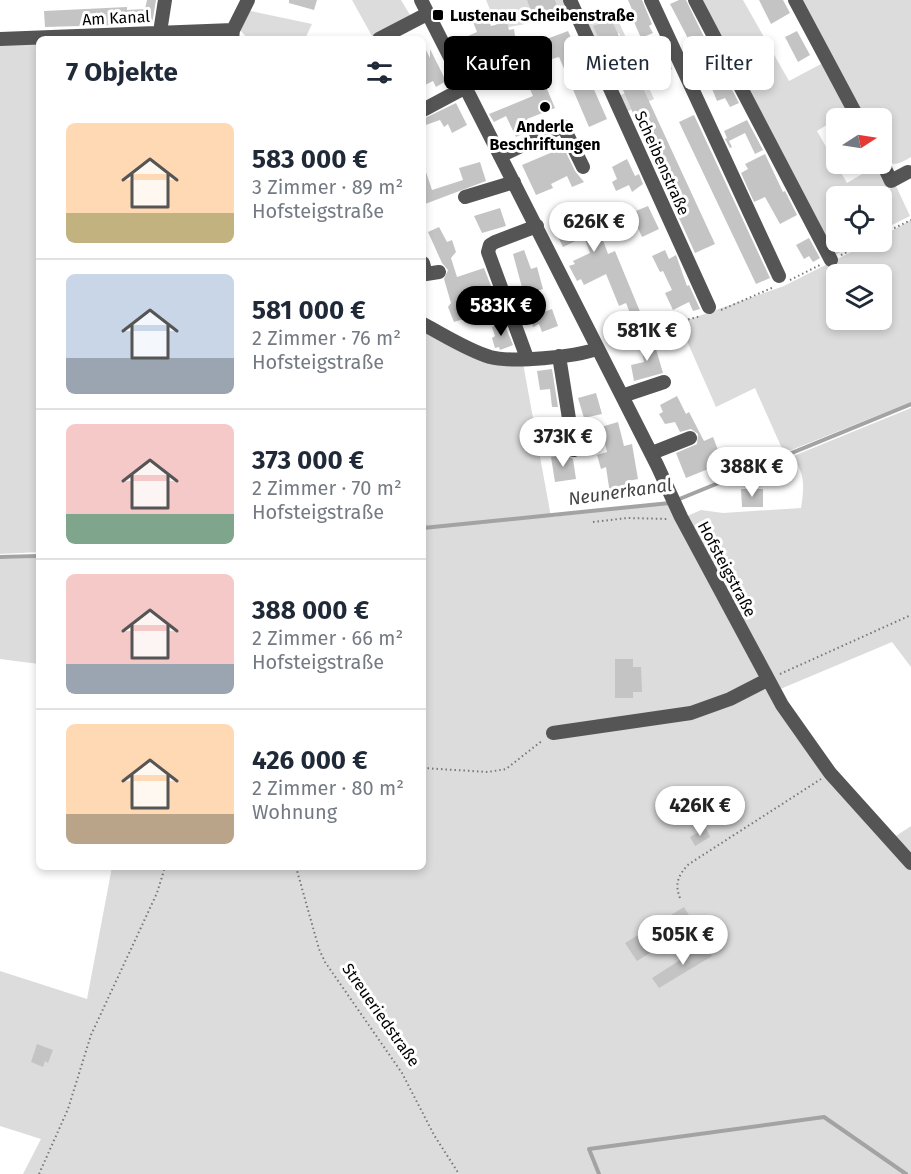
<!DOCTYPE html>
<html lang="de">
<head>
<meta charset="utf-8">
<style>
  body { margin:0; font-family:"Fira Sans",sans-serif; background:#f6f6f7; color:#1f2937; height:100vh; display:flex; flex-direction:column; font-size:22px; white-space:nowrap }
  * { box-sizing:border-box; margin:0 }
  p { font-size:20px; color:#747a83 }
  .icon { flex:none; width:33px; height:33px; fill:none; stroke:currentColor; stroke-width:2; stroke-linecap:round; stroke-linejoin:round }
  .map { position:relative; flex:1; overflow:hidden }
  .panel { position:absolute; left:36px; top:36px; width:390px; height:834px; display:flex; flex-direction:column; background:#fff; border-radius:9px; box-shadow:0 3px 9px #0003 }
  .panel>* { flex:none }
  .guide { position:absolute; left:444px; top:36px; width:376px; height:54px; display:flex; gap:12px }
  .needle { width:39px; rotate:78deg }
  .fabs { position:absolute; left:826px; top:108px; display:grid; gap:12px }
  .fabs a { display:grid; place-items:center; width:66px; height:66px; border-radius:9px; background:#fff; box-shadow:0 3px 9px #0003; font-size:30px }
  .price { position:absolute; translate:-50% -51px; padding:0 14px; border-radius:21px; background:#fff; color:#222; font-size:20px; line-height:39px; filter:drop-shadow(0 2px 3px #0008) }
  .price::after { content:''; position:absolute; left:50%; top:36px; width:18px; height:14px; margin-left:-9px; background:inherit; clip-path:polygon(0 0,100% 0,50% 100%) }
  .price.active { background:#000; color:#fff }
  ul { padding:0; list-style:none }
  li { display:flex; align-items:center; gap:18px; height:150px; padding:0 30px }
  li+li { border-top:2px solid #e0e1e3 }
  li span { display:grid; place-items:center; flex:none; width:168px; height:120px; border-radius:9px; color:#555 }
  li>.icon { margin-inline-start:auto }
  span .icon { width:72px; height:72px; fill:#fffc; stroke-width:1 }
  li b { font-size:26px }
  h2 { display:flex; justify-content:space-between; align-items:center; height:72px; padding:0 30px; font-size:26px }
  .chip { padding:0 21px; border-radius:9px; background:#fff; box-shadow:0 3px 9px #0003; font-size:21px; line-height:54px }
  .chip.active { background:#000; color:#fff }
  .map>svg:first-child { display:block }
</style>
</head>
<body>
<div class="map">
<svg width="911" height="1174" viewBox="0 0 911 1174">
  <rect width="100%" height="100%" fill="#fff"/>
  <path fill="#dcdcdc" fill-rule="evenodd" d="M352 0H401L410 15 372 36Z
    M486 0H527L553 12 559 10 555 0H566L570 11 525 24 498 29Z
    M698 0H743L789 81 821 64 848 112 817 131 847 183 877 165 890 189 896 186 910 216 882 230V196H837V242H860L835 255Z
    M795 0H911V157C899 164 893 168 882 157V118H861Z
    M613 9 654 99 624 113 617 97 625 93 627 55 611 62 616 73 608 76 599 57 624 45 619 33 617 34 610 19 594 26 600 41 593 44 584 21Z
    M246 10 312 24 305 39H248L240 30Z
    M213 29 232 39H39V552L0 554V39Z
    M911 220V402L784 453 755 388 716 407 679 323 784 286 871 242H882V236ZM837 274H882V320H837Z
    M423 331 523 363 551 517 669 504 685 517 701 510 723 513 801 508C804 489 806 471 791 457L911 408V667L892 642 778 690 858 800 893 838 911 826V1174H23L41 1139 0 1126V971L87 999 112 867H423Z
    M39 558V664L0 659V559Z"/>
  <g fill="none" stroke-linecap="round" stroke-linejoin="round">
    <path stroke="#a3a3a3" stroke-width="4" d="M677 500 911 404
      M423 528 670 503
      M0 557 39 556
      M599 1174 589 1149 824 1117 906 1174"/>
  </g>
  <path fill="#c4c4c4" d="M147 0H156L152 24 45 27 44 11 127 7V10L145 9Z
    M289 0H317L314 10 289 3Z
    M527 0H555L559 10 534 19Z
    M628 0H642L652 24 649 26 653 33 641 38 631 15 634 14Z
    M679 0H686L706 41 693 48 670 4Z
    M759 0H783L790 13 771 24Z
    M487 16 491 26 507 22 509 30 514 29 516 43 519 42 524 54 509 60 511 66 473 82 467 70 480 65 468 36 477 32 473 22Z
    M611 19 715 244 695 253 668 194 678 190 669 171 660 176 611 62 616 59 607 38 600 41 593 26Z
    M568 31 607 119 589 127 559 57 552 59 544 40Z
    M797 31 810 55 798 62 785 37Z
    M423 44 430 58V49L446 81 436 87 433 81 423 86Z
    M663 50 672 69 659 75 657 70 653 71 647 57Z
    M721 69 739 103 730 107 725 98 717 101 707 76Z
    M539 70 555 108 527 119 531 130 516 137 506 116 494 122 489 114 533 96 529 87 534 85Z
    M456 103 467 125 452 133 448 124 444 127 440 120 423 126V119Z
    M694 115 770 278 756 284 679 122Z
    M747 120 763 150 755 154 745 133 729 141 732 147 730 148 725 139 727 138 724 131Z
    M559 138 575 171 584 182 572 187 567 176 551 184 553 188 536 195 522 165 555 151 551 142Z
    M765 154 783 192 785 191 797 215 780 224 765 197 754 202 741 173 748 169 745 164Z
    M627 159 635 176 639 174 643 184 632 192 629 185 616 191 612 182 617 179 612 167Z
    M480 162 486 181 425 204 423 169H425L432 190 463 180 459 168Z
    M595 202 603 222 597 224 608 254 615 251 641 314 632 318 626 303 619 306 606 274 584 285 581 279 577 281 569 266 575 264 573 261 590 253 584 237 563 247 554 229 560 226 553 213 564 208 567 214Z
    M648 206 659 229 642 237 631 213Z
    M500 208 506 226 482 233 474 216Z
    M439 227 447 242 452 240 456 252 451 258 457 277 484 268 493 291 466 300 470 315 469 317 454 322 448 307 451 303 444 279 448 270 442 263 428 232Z
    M809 238 820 258 813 262 809 256 804 259 796 245Z
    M524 250 531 269 537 267 543 289 524 295 513 254Z
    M665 250 669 259 676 255 687 286 689 285 700 309 693 311 689 302 673 310 665 293 672 290 663 271 660 272 652 256Z
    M552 309 558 326 542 332 539 324 533 327 530 317Z
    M504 323 513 345 500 350 499 347 495 348 492 338 495 336 492 327Z
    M653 339 663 373 634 381 631 365 644 362 640 342Z
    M552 369 558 407H552L550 389 540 390 537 371Z
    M596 393 602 414 584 418 578 398Z
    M677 396 686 414 689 412 704 441 713 437 723 463 686 478 676 453 697 444 698 434 691 429 680 432 675 422 665 424 659 414 663 412 660 405Z
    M618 422 624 446 632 444 638 479 628 481 629 491 610 494 606 467 601 469 597 455 607 452 601 427Z
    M566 455 573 459 576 479 555 482 551 457Z
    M741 489H763V507H742Z
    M615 659H633V667H641L642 692H633V698H615Z
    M706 828 710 837 695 846 690 837Z
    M684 907 695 925 637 961 625 943Z
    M705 944 712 956 659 988 652 978Z
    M37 1044 53 1050 48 1063 45 1061 43 1067 31 1062Z"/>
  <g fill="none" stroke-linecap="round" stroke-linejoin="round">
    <path stroke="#777" stroke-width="2" stroke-dasharray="1.5 3" stroke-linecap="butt" d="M882 234 911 220
      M841 255 867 242
      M790 280 820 265
      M721 310 774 287
      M649 330 701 316
      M593 522 627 518 669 519
      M780 674 911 615
      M423 768 488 772 506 769 543 740
      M296 867 319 949 325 962 402 1073 434 1135 459 1174
      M680 898C674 883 679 874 689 864L821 779
      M39 1174 68 1109 91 1035 157 893 165 867"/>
    <path stroke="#555" stroke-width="14" d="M421 0 657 465 681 517 782 705 830 773 911 863
      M570 0 709 307
      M651 0 779 276
      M695 0 831 260
      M795 0 858 118
      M160 32 165 0
      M0 39 233 30
      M232 39 233 30 248 0
      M379 39 427 14
      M423 110 466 87
      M500 156 563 126 583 167
      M882 162 891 181 908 172
      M465 197 514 182
      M423 263 426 274 439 272
      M423 324C444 335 467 350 490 357 513 363 574 357 597 349
      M559 356 574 450
      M527 358 488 252 490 245 495 242 537 226
      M622 396 664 382
      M652 453 690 438
      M553 733 691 713 730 699 767 680"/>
  </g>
  <g fill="#000" stroke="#fff" stroke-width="2">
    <rect x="432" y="9" width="12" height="12" rx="3"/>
    <circle cx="545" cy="107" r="6"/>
  </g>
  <g text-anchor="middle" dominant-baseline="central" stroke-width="6" stroke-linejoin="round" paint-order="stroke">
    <g font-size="16" font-weight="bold" fill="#000" stroke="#fff" text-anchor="start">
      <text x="450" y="15">Lustenau Scheibenstraße</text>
      <text x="545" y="126" text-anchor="middle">Anderle<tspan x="545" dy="18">Beschriftungen</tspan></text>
    </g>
    <g font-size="16" fill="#000" stroke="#fff">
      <text transform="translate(116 18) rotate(-3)">Am Kanal</text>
      <text transform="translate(662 163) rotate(66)">Scheibenstraße</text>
      <text transform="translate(727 569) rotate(62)">Hofsteigstraße</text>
      <text transform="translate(381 1015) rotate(55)">Streueriedstraße</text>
    </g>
    <g font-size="18" font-style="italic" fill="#444" stroke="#fff">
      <text transform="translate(620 492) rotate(-8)">Neunerkanal</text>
    </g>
  </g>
</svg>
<div class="fabs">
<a><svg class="needle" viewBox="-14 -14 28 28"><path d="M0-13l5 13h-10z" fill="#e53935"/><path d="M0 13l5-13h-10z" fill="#747a83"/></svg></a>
<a><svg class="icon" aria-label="locate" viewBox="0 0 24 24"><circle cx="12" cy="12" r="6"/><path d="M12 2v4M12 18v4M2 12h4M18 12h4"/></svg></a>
<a><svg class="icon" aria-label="layers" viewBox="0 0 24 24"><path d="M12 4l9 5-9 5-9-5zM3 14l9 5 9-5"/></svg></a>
</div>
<b class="price" style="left:594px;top:253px">626K €</b>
<b class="price active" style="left:501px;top:337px">583K €</b>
<b class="price" style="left:647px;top:362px">581K €</b>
<b class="price" style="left:563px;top:468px">373K €</b>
<b class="price" style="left:752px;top:498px">388K €</b>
<b class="price" style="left:700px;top:837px">426K €</b>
<b class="price" style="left:683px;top:966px">505K €</b>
<div class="guide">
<a class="chip active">Kaufen</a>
<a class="chip">Mieten</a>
<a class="chip">Filter</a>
</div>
<section class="panel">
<h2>7 Objekte<svg class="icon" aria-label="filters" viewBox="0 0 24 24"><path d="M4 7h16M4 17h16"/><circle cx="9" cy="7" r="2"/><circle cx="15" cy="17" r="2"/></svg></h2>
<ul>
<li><span style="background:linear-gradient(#ffd9b3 75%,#c2b280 0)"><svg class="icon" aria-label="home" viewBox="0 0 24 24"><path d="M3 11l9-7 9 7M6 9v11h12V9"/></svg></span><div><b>583 000 €</b><p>3 Zimmer · 89 m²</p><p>Hofsteigstraße</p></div></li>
<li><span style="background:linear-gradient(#c9d6e8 70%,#9aa5b1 0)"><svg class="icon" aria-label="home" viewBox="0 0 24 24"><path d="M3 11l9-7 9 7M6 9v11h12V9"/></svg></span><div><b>581 000 €</b><p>2 Zimmer · 76 m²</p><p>Hofsteigstraße</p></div></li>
<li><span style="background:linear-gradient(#f6c9c9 75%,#7fa58c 0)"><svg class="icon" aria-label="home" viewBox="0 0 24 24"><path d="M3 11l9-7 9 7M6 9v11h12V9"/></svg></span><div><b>373 000 €</b><p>2 Zimmer · 70 m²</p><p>Hofsteigstraße</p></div></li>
<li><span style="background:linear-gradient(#f6c9c9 75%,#9aa5b1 0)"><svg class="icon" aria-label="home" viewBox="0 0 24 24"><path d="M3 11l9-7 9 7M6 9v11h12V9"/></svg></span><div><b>388 000 €</b><p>2 Zimmer · 66 m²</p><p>Hofsteigstraße</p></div></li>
<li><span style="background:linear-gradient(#ffd9b3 75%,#b9a48a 0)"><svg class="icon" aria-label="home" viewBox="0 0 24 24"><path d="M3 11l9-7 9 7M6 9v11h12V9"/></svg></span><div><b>426 000 €</b><p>2 Zimmer · 80 m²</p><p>Wohnung</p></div></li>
</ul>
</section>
</div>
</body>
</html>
